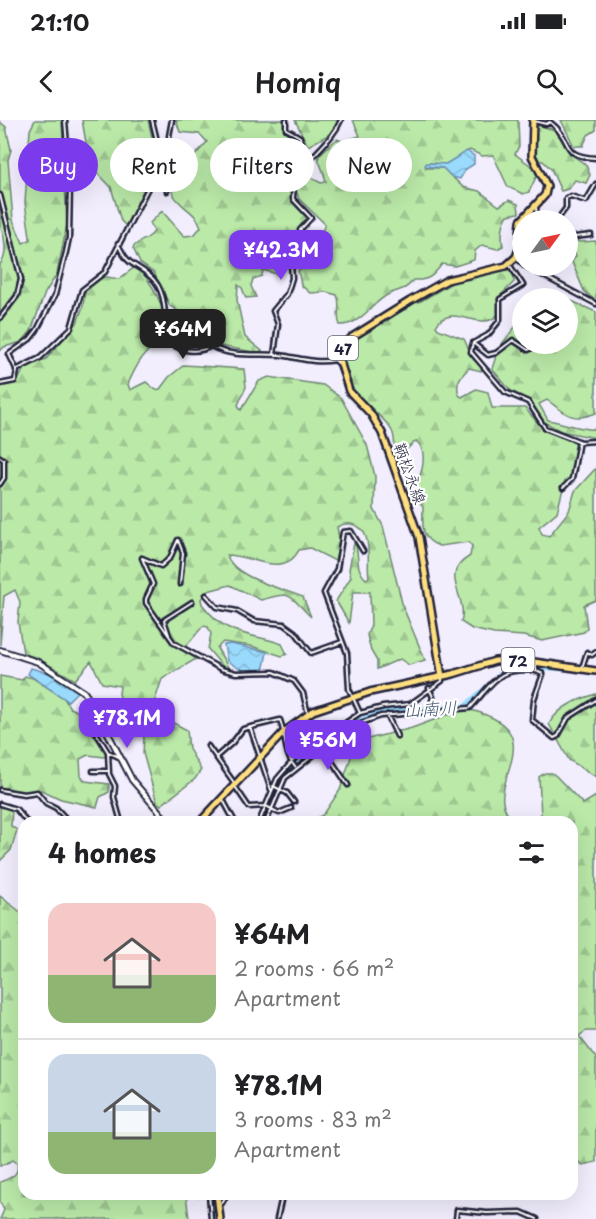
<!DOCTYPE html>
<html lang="en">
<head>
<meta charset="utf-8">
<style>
  body { margin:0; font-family:"Playpen Sans","Klee One",sans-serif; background:#f6f6f6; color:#202124; height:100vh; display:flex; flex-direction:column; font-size:22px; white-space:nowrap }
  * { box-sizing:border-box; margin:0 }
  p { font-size:20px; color:#757577 }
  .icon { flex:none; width:33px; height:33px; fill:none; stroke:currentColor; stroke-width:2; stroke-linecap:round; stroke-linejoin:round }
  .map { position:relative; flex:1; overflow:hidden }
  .side { position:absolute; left:18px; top:696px; width:560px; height:384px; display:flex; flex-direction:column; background:#fff; border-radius:18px; box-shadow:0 6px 24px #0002 }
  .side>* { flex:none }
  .guide { position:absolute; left:18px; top:18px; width:561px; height:54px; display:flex; gap:12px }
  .needle { width:39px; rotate:57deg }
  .tools { position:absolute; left:512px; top:90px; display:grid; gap:12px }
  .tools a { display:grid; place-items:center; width:66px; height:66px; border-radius:50%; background:#fff; box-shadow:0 6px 24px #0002; font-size:30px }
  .price { position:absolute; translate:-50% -51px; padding:0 14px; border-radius:12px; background:#7c3aed; color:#fff; font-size:20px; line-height:39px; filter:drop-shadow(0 2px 3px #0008) }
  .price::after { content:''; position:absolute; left:50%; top:36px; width:18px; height:14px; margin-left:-9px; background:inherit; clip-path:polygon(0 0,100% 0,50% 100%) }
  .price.selected { background:#222; color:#fff }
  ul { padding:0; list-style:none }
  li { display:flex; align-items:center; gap:18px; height:150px; padding:0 30px }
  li+li { border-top:2px solid #e0e0e0 }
  li span { display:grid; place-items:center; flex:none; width:168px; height:120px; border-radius:18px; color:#555 }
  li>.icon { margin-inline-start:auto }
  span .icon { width:72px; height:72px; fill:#fffc; stroke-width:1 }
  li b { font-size:26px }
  h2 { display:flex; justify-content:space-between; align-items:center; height:72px; padding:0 30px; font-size:26px }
  .chip { padding:0 21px; border-radius:27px; background:#fff; box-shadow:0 6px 24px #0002; font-size:21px; line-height:54px }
  .chip.selected { background:#7c3aed; color:#fff }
  .status { display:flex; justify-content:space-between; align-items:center; height:42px; padding:0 30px; background:#fff; direction:ltr }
  .status svg { height:16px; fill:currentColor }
  header { display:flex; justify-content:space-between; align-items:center; height:78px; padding:0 30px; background:#fff; font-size:27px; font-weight:600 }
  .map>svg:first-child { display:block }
</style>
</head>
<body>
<div class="status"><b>21:10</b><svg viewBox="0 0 49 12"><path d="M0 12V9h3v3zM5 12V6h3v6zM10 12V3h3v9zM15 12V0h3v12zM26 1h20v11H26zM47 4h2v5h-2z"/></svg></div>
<header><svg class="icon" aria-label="back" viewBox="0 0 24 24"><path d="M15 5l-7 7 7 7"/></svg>Homiq<svg class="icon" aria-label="search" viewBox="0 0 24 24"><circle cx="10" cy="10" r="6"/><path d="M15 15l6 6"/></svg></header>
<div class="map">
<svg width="596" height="1099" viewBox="0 0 596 1099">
  <defs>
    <pattern id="forest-firs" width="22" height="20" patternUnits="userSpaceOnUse" patternTransform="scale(1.5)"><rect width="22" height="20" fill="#bae9a8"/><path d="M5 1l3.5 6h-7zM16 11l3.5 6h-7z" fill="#a0c892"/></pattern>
    <pattern id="water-waves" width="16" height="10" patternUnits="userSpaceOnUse" patternTransform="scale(1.5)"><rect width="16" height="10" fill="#9adafc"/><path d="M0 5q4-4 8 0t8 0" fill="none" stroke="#84bbd9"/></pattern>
  </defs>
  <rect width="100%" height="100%" fill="#f2eefe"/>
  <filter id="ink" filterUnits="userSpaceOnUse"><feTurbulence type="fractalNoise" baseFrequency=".0167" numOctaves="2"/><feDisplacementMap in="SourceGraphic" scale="12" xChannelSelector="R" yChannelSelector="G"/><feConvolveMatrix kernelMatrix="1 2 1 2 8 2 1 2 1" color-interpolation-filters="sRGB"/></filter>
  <g filter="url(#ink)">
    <path fill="url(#forest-firs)" stroke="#6e8672" stroke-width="1.5" d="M35 0H62L67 105 57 154 45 173 31 211 22 222 4 227 0 231V144C8 137 5 116 0 105V2L6 7 11 30 8 40 13 100 23 123 30 120V116L25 83 30 10Z
      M82 0H148L156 34 146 65 126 106 121 101 111 67 90 45Z
      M176 0H284L285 7C300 17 301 23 302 40L295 51 290 72 308 98 299 110 301 123 284 134 286 141 280 155 263 150 262 156 253 159 251 166 256 177 246 178 242 168 238 165 237 180 245 217 262 231 259 233 220 226 213 215 208 212 193 222 175 224 169 208 180 199V192L170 186 154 153 140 143 133 128C138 119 149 121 154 111L150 103 162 91 184 116 194 115 201 107C196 90 179 88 172 72L182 50 207 22 200 14 180 12Z
      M295 0H340L330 14 308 26Z
      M353 0H518L519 26 515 34 534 48 537 55 529 72 523 74 508 67 493 35 482 36 470 30 446 44 429 43 426 48H443L463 67 479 71 499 86 509 80 518 84 519 93 508 95C502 103 501 116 503 126L497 129 482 125 475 131 474 140 455 146 442 144C433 156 429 161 413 160 406 171 399 169 389 174 371 183 362 205 340 205 335 195 342 186 337 175L326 172 310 173 301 165 298 150 322 146 311 123 321 114 325 104 299 79 296 70 304 54 321 63 326 62C320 32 308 44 337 19L342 21 360 16Z
      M561 0H596V10L588 15 583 26H574Z
      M537 5 555 10 571 34 586 45 590 55 586 63 575 60 568 69 561 71 551 49 543 41H538L533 27V9Z
      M568 118 580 122 596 121V181L584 171 572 142 576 136Z
      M135 147C151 156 171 198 164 216 161 224 152 226 147 232 138 241 133 253 128 264L130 270 146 262 156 270 160 269 169 257 184 245 244 249 246 267 238 285 241 290 259 261 269 257 323 265 341 278 367 325 375 356 374 389 383 406 403 487 425 540 409 545 400 539 377 549V541L371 531 367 515 371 505 370 472H353L349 503 336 481 351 457 349 450 354 423C361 431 353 447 366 459L369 457C366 441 375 408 351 404 345 403 342 404 337 407L340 424 335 441 310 428 299 430C284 459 252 435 227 435 232 457 283 469 303 477L311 497C288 475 293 470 261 480L230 465 208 471 201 479 202 484C227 517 246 512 282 524L287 534 282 536 251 526 223 522 217 528 228 547 224 548 208 529 211 514 208 507 203 506 183 530 196 539 162 559 154 583 162 597 187 610 189 629 201 650 195 659 161 685 157 683 143 633 144 618 138 605 127 597 119 574 120 566 102 563 91 541 75 560 37 538 23 533 18 502 20 482 15 470 4 476 0 525V265L17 263 24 248 46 239 77 203 83 186 85 171 90 161 101 156 119 159Z
      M510 148 514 154V162L497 179 499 193C483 216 451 180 436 206L438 209 464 219 474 240 483 248 481 251 469 248C460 257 455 262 459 275L462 277 476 269 488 272 492 288H525L542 308 577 324 570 359 562 373 557 392 539 407 542 414 549 416 569 391 575 371 596 348V480L584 485 587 508 584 512 542 521 524 516 494 514 472 509 461 502C469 475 437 456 470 436L472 426 469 422 439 426C419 419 423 403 423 387L413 375C419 360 431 333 416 321L400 335 396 334C393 326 396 319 392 311 384 295 364 286 354 271 320 224 377 205 410 183L421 181 460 158Z
      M567 179 596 192V293C571 303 566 293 547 280L539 284 548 300C560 302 588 311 596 309V318L561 311 544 302 531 282 510 270 492 249 498 229 522 198V224H567Z
      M0 556 22 560 25 556 33 558 64 578 70 588 84 595 107 635 104 637 88 635 80 639 81 656 85 661 109 664V672L100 677 97 687 61 679 41 670 25 673 0 668Z
      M596 574V657L569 640 549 604C559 586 577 580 596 574Z
      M471 590C562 614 471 671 516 702H311L324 694 340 670 351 637 364 620 412 608 458 591Z
      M545 653H552L556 656 583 684 596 676V911H586L579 916 596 938V1042L583 1045 572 1038V702H535L541 696 539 657Z
      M0 686 12 689 11 706 17 710 11 730 0 741Z
      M0 776 23 794 24 1074H186L189 1099H0L4 1090 0 1082V1062C10 1058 20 1055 17 1043L13 1040 0 1046Z"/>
    <path fill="url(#water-waves)" stroke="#6a90af" stroke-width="1.5" d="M467 31 474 36V44L466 49 460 59 452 57 443 48 425 46 426 43 446 44Z
      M231 524 267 532 263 552C251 555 236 548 227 541L224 525Z
      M31 548 55 555 79 570 68 581 28 554Z"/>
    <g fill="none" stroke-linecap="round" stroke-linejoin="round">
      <path stroke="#9adafc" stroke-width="4.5" d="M262 702 279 662 289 650 346 605 389 590 465 586 505 550 524 545 546 549 564 548
        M212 1074 215 1099"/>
      <g stroke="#22223b" stroke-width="7">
        <path id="street" d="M286 0V9L300 17 304 47
          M534 1 546 4 550 2
          M550 2C575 21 558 36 596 38
          M158 43 169 46
          M167 71 173 32 169 16 172 0
          M0 75 21 159 17 176 0 198
          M536 86 537 100
          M557 100 566 88V78L571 76 586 81 596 64
          M567 118 591 115
          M118 124C129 148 134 142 150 156 168 171 164 198 167 218 176 232 198 234 211 226 231 238 258 233 280 235 300 238 315 244 335 240L338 243
          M516 137 522 143
          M509 144 523 165 500 179V200L488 215 473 223 471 232 505 272 528 282 545 308 581 322 596 321
          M525 146 596 184
          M473 223 488 235 496 233 513 220 528 230 540 224
          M274 235 278 204 273 191 287 174 292 158 291 144 304 128 300 110 311 98 293 79C292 44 329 29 341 0
          M16 250 40 238 71 208 82 170 105 152 148 68 158 43 159 29 152 0
          M0 264 15 261 17 251 9 234 30 219 37 210 55 175 66 132 69 118 70 64 65 0
          M0 337 4 340V358L0 364
          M563 368 572 359 579 321
          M180 464 183 433 178 420 170 438 161 446 142 438 153 464 146 479V483L174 523 221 549 236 553 274 552 294 561 303 573 308 594
          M206 475 217 487 237 491 254 501 284 504 295 512 311 533 342 522
          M169 515 164 500 192 482
          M536 543V551L543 554 534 579 532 600 554 618 558 616 568 598 596 580
          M582 548 587 532 592 535 596 532
          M429 591 433 577 429 568
          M360 593 349 569 347 533 324 473 337 449 343 412 351 411 363 431
          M387 595 397 616
          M99 600 95 611 108 632 109 654 115 666 114 677 121 702
          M250 607 271 670
          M318 621 348 665
          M208 626 235 664
          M108 632 119 637
          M216 637 232 623 243 609 280 600C286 616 284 634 295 647
          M93 651H109
          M234 665 249 687 266 686 279 693 291 688
          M273 666 287 673 294 682
          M0 670 24 674 37 672 46 683 56 688 69 702
          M222 678 235 702
          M0 684 16 689 27 702
          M259 702 277 659 297 636 360 593 383 587 410 584 442 561V557
          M266 702 285 658 349 607 381 596 470 588C493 564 496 546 536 551
          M193 1074H202
          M209 1074 211 1099
          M218 1084 222 1083 227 1074
          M277 1099 281 1081 279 1074
          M456 1099 457 1090 487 1093 521 1092 537 1099"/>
      </g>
      <g stroke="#22223b" stroke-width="8">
        <path id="secondary" d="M0 530 38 542 84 572 95 588 132 660 168 702"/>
      </g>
      <g stroke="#22223b" stroke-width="10">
        <path id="primary" d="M442 557 419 417 382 313 371 294 349 271 339 238 341 230 352 217 410 181 447 160 506 146 516 137 519 129 521 101 545 75 547 66 532 36 533 0
          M200 702 284 612 313 591 370 572 453 554 495 541 520 540 596 551
          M217 1074 220 1099"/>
      </g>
      <use href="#street" stroke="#fff" stroke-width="2"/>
      <use href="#secondary" stroke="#fff" stroke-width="4"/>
      <use href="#primary" stroke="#fedf80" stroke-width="5"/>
    </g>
  </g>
  <g text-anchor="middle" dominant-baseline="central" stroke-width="4.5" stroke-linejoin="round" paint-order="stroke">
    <g fill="#fff" stroke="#646476" stroke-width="1.5">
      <rect x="328" y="216" width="30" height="24" rx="4.5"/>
      <rect x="501.5" y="528" width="33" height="24" rx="4.5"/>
    </g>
    <g font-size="15" font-weight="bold" fill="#22223b">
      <text x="343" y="228">47</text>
      <text x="518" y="540">72</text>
    </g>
    <g font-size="16" fill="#22223b" stroke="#fff">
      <text transform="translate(411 353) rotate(70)">鞆松永線</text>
    </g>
    <g font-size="18" font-style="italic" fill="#465975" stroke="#fff">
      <text transform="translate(430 588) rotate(-3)">山南川</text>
    </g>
  </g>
</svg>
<div class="tools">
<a><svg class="needle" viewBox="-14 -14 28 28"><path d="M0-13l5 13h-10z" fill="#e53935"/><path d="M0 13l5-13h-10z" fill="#757577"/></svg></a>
<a><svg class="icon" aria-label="layers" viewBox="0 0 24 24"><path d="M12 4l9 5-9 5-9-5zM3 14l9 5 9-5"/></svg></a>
</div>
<b class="price" style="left:281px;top:161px">¥42.3M</b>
<b class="price selected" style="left:183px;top:240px">¥64M</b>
<b class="price" style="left:127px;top:629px">¥78.1M</b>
<b class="price" style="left:328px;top:651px">¥56M</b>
<div class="guide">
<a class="chip selected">Buy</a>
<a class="chip">Rent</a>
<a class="chip">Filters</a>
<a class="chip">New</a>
</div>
<section class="side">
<h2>4 homes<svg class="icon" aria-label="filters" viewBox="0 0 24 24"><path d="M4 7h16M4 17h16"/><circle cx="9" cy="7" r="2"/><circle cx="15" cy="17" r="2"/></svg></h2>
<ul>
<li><span style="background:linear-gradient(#f6c9c9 60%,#8fb573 0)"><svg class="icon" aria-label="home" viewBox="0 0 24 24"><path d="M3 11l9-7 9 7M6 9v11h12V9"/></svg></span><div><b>¥64M</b><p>2 rooms · 66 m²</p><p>Apartment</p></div></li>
<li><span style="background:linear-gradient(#c9d6e8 65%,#8fb573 0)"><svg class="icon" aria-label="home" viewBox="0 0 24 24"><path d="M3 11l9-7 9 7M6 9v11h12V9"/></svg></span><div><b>¥78.1M</b><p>3 rooms · 83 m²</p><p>Apartment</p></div></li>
</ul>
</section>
</div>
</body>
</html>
